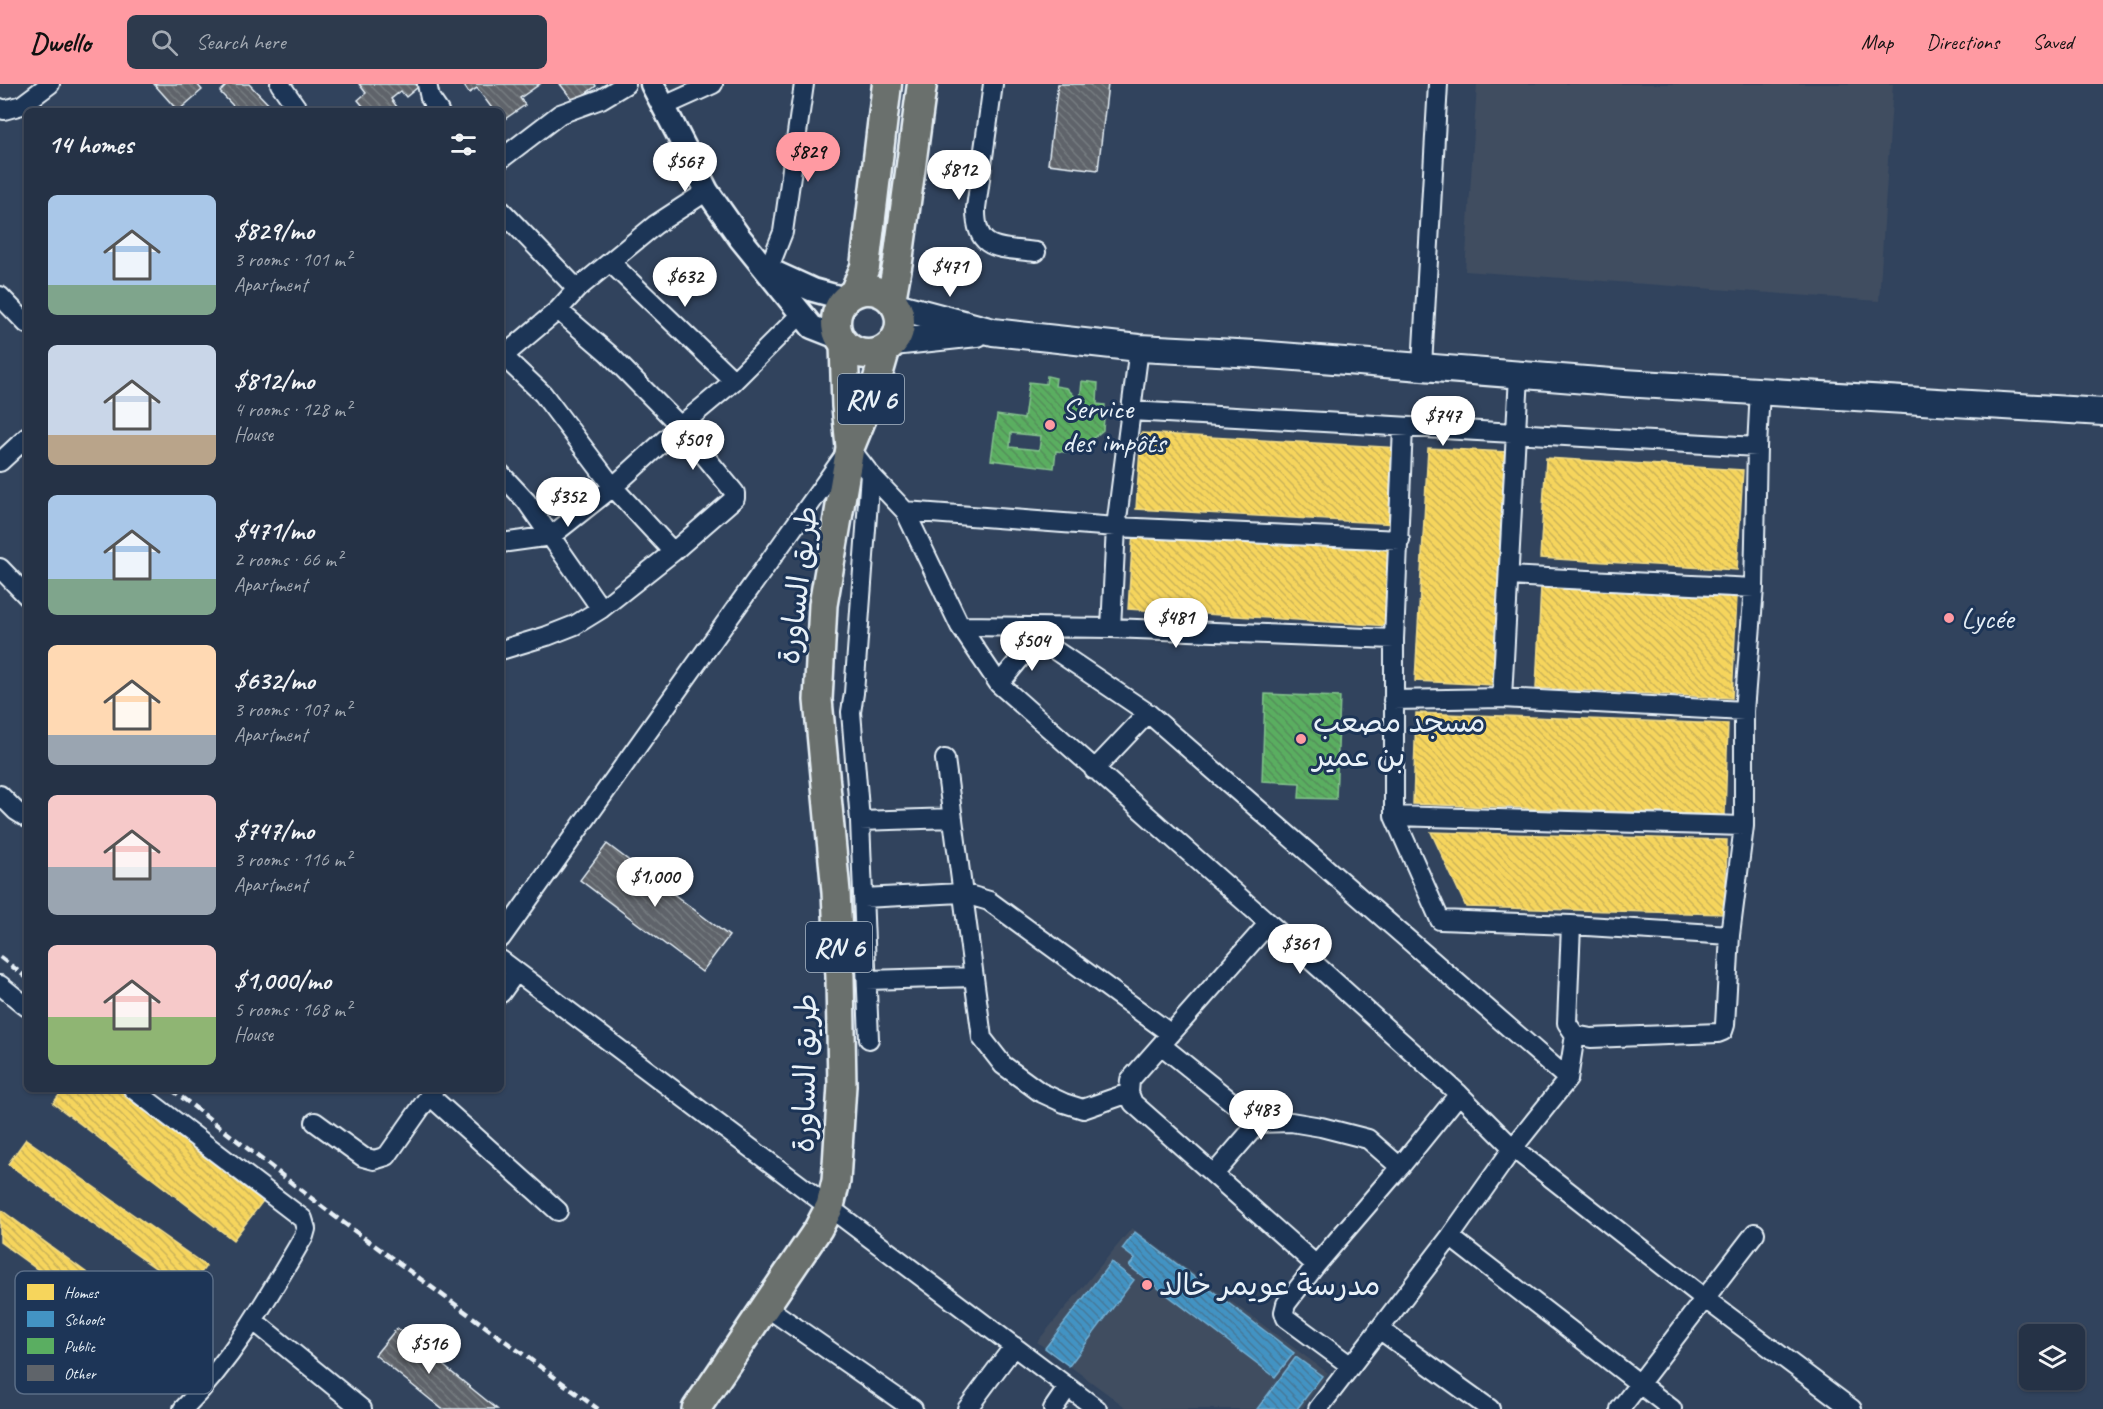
<!DOCTYPE html>
<html lang="en">
<head>
<meta charset="utf-8">
<style>
  body { margin:0; font-family:Caveat,"Playpen Sans Arabic",sans-serif; background:#2d3a4d; color:#f1f3f6; height:100vh; display:flex; flex-direction:column; font-size:22px; white-space:nowrap }
  * { box-sizing:border-box; margin:0 }
  p { font-size:20px; color:#a3aab3 }
  .icon { flex:none; width:33px; height:33px; fill:none; stroke:currentColor; stroke-width:2; stroke-linecap:round; stroke-linejoin:round }
  .map { position:relative; flex:1; overflow:hidden }
  .drawer { position:absolute; left:24px; top:24px; width:480px; height:984px; display:flex; flex-direction:column; background:#253246; border-radius:9px; box-shadow:0 2px 4px #0004,0 0 0 2px #424d5f }
  .drawer>* { flex:none }
  .controls { position:absolute; left:2019px; top:1240px; display:grid; gap:12px }
  .controls a { display:grid; place-items:center; width:66px; height:66px; border-radius:9px; background:#253246; box-shadow:0 2px 4px #0004,0 0 0 2px #424d5f; font-size:30px }
  .price { position:absolute; translate:-50% -51px; padding:0 14px; border-radius:21px; background:#fff; color:#222; font-size:20px; line-height:39px; filter:drop-shadow(0 2px 3px #0008) }
  .price::after { content:''; position:absolute; left:50%; top:36px; width:18px; height:14px; margin-left:-9px; background:inherit; clip-path:polygon(0 0,100% 0,50% 100%) }
  .price.on { background:#ff9aa2; color:#111 }
  ul { padding:0; list-style:none }
  li { display:flex; align-items:center; gap:18px; height:150px; padding:0 24px }
  li span { display:grid; place-items:center; flex:none; width:168px; height:120px; border-radius:9px; color:#555 }
  li>.icon { margin-inline-start:auto }
  span .icon { width:72px; height:72px; fill:#fffc; stroke-width:1 }
  li b { font-size:26px }
  h2 { display:flex; justify-content:space-between; align-items:center; height:72px; padding:0 24px; font-size:26px }
  header { display:flex; align-items:center; gap:36px; box-sizing:border-box; height:84px; padding:0 30px; background:#ff9aa2; color:#111 }
  header strong { font-size:28px }
  nav { display:flex; gap:33px; margin-inline-start:auto; font-size:21px }
  .search { width:420px; height:54px; background:#2d3a4d; display:flex; align-items:center; gap:15px; box-sizing:border-box; padding:0 21px; border-radius:9px; color:#a3aab3; font-size:22px }
  .map>svg:first-child { display:block }
</style>
</head>
<body>
<header>
<strong>Dwello</strong>
<div class="search"><svg class="icon" aria-label="search" viewBox="0 0 24 24"><circle cx="10" cy="10" r="6"/><path d="M15 15l6 6"/></svg>Search here</div>
<nav><a>Map</a><a>Directions</a><a>Saved</a></nav>
</header>
<div class="map">
<svg width="2103" height="1325" viewBox="0 0 2103 1325">
  <defs>
    <pattern id="homes-back-hatch" width="6" height="6" patternUnits="userSpaceOnUse" patternTransform="scale(1.5)"><rect width="6" height="6" fill="#f6d55c"/><path d="M-1 5l2 2M0 0l6 6M5-1l2 2" fill="none" stroke="#cab258"/></pattern>
    <pattern id="schools-back-hatch" width="6" height="6" patternUnits="userSpaceOnUse" patternTransform="scale(1.5)"><rect width="6" height="6" fill="#4393c3"/><path d="M-1 5l2 2M0 0l6 6M5-1l2 2" fill="none" stroke="#447999"/></pattern>
    <pattern id="public-back-hatch" width="6" height="6" patternUnits="userSpaceOnUse" patternTransform="scale(1.5)"><rect width="6" height="6" fill="#5aae61"/><path d="M-1 5l2 2M0 0l6 6M5-1l2 2" fill="none" stroke="#548f5a"/></pattern>
    <pattern id="building-back-hatch" width="6" height="6" patternUnits="userSpaceOnUse" patternTransform="scale(1.5)"><rect width="6" height="6" fill="#5f646a"/><path d="M-1 5l2 2M0 0l6 6M5-1l2 2" fill="none" stroke="#767b80"/></pattern>
  </defs>
  <rect width="100%" height="100%" fill="#31435d"/>
  <filter id="ink" filterUnits="userSpaceOnUse"><feTurbulence type="fractalNoise" baseFrequency=".0167" numOctaves="2"/><feDisplacementMap in="SourceGraphic" scale="12" xChannelSelector="R" yChannelSelector="G"/><feConvolveMatrix kernelMatrix="1 2 1 2 8 2 1 2 1" color-interpolation-filters="sRGB"/></filter>
  <g filter="url(#ink)">
    <path fill="#3f4d61" d="M1477 0H1893L1879 217 1465 187Z
      M1132 1144 1328 1289 1302 1325H1128L1037 1258Z"/>
    <path fill="url(#homes-back-hatch)" stroke="#f2dd8b" stroke-width="1.5" d="M1141 349 1401 364 1397 440 1136 425Z
      M1428 364 1507 368 1493 601 1415 597Z
      M1546 374 1743 386 1737 486 1540 474Z
      M1133 447 1394 464 1389 542 1128 525Z
      M1541 502 1737 512 1732 614 1536 604Z
      M1416 629 1728 640 1725 731 1413 720Z
      M1431 748 1727 756 1725 830 1466 823Z
      M64 1005H124L266 1113 233 1156 53 1019Z
      M26 1055 206 1182 188 1207 8 1080Z
      M0 1125 162 1244 146 1265 0 1158Z"/>
    <path fill="url(#schools-back-hatch)" stroke="#74afd3" stroke-width="1.5" d="M1135 1148 1294 1269 1275 1293 1129 1182 1135 1175 1122 1165Z
      M1111 1178 1134 1196 1069 1282 1045 1264Z
      M1296 1273 1322 1292 1297 1325H1257Z"/>
    <path fill="url(#public-back-hatch)" stroke="#85c28e" stroke-width="1.5" fill-rule="evenodd" d="M1047 292 1056 294 1055 302 1067 304 1080 318 1082 297 1098 299 1097 320 1105 321 1103 346 1086 360 1073 358 1071 369 1056 367 1054 384 991 376 997 331 1024 335 1029 298 1046 300ZM1011 349 1041 352 1039 366 1010 363Z
      M1265 610 1340 613 1336 715 1299 714 1300 699 1262 697Z"/>
    <path fill="url(#building-back-hatch)" stroke="#e8f1f8" stroke-width="1.5" d="M154 0H197L202 6 178 27Z
      M228 0H249L275 27H238L220 8Z
      M359 0H416L418 3 406 13 401 7 391 15 400 27H367L358 16 366 9Z
      M463 0H540L520 14 525 21 502 37 501 27H494L477 4 469 9Z
      M560 0H595L596 2 574 18Z
      M1058 0H1108L1098 86 1048 80Z
      M607 760 729 852 702 888 580 796Z
      M397 1244 497 1325H442L375 1271Z"/>
    <g fill="none" stroke-linecap="round" stroke-linejoin="round">
      <g stroke="#e8f1f8" stroke-width="22">
        <path id="minor" d="M280 0 299 27
          M427 0 430 14 439 27
          M993 0 976 124C975 169 1000 163 1036 168
          M662 23 713 0
          M0 24 4 26 22 21 50 0
          M501 75 560 30 601 15 626 0
          M501 126 577 205
          M610 178 734 297
          M768 186 783 148 804 0
          M0 212 27 240
          M501 264 503 272 543 310 613 403 673 468
          M501 274 558 226 577 205 655 141 707 107
          M1422 282 1438 0
          M1131 327 1757 363
          M1403 343 1394 555V732L1440 836 1571 841 1567 939 1575 951 1591 954 1718 949 1723 947 1725 941 1730 851 1744 742V627L1754 504 1757 363 1760 306
          M0 378 27 353
          M501 390 526 417 601 525
          M905 427 1116 443 1400 456
          M501 459 551 452 613 403 680 342 734 297 800 231
          M0 484 27 512
          M1509 492 1754 504
          M960 542 1111 544 1394 555
          M1031 543 1037 554 1148 629 1568 995
          M1111 544 1116 443 1139 264
          M501 566 547 552 575 541 601 525 673 468 735 414V409L680 342 608 269 558 226
          M999 600 1037 554
          M1502 614 1519 291
          M1393 616 1502 614 1744 627
          M945 675 982 954 1003 981 1040 1008 1064 1019 1083 1025 1129 1009
          M1094 686 1148 629
          M0 711 16 727 27 734
          M1394 732 1744 742
          M860 737 953 734
          M863 814 962 809 989 817 1171 950
          M1268 840 1130 996 1129 1009 1133 1019 1316 1181 1400 1083 1459 1010
          M1571 841 1730 851
          M501 854 850 364 870 390 905 427 960 542 999 600 1324 888 1459 1010 1513 1064 1704 1214 1852 1325
          M501 876 1097 1325
          M867 896 973 893
          M0 901 27 923
          M501 909 516 888
          M869 955 860 737 851 628 854 609 870 390
          M1161 961 1258 1039 1291 1038 1321 1043 1368 1055 1400 1083
          M133 1005 303 1135 306 1145 304 1152C268 1213 234 1274 183 1325
          M429 1011 558 1127
          M315 1038 363 1073 374 1076 387 1072 434 1005
          M1214 1090 1258 1039
          M1450 1153 1672 1325
          M1316 1181 1286 1220 1284 1228 1286 1234 1351 1282
          M765 1222 913 1325
          M254 1237 362 1325
          M1379 1245 1490 1325
          M967 1325 1014 1262
          M1053 1325 1068 1303
          M1318 1325 1450 1153 1513 1064 1568 995 1575 951
          M1620 1325 1755 1149"/>
      </g>
      <g stroke="#e8f1f8" stroke-width="27">
        <path id="tertiary" d="M652 0 707 107 740 154 812 243 840 254
          M769 186 813 206 846 215"/>
      </g>
      <g stroke="#e8f1f8" stroke-width="30">
        <path id="secondary" d="M896 222 993 248 1139 264 1256 270 1624 299 2103 328
          M893 258 977 249"/>
      </g>
      <g stroke="#e8f1f8" stroke-width="32">
        <path id="primary" d="M844 260 846 322 850 363
          M696 1325 818 1145 830 1122 836 1097 842 1001 840 894 836 808 818 616 823 521 850 364 875 303 886 265"/>
      </g>
      <g stroke="#e8f1f8" stroke-width="33">
        <path id="trunk" d="M836 238a32 32 0 1 1 64 0a32 32 0 1 1-64 0Z
          M854 209 865 183 887 0
          M891 216 898 177 922 0"/>
      </g>
      <use href="#minor" stroke="#1d3557" stroke-width="18"/>
      <use href="#tertiary" stroke="#1d3557" stroke-width="22"/>
      <use href="#secondary" stroke="#1d3557" stroke-width="26"/>
      <use href="#primary" stroke="#6b706d" stroke-width="27"/>
      <use href="#trunk" stroke="#6b706d" stroke-width="28"/>
      <path stroke="#e8f1f8" stroke-width="4.5" stroke-dasharray="9 4.5" stroke-linecap="butt" d="M0 873 27 894
        M171 1005 333 1131 598 1325"/>
    </g>
  </g>
  <g fill="#ff9aa2" stroke="#1d3557" stroke-width="2">
    <circle cx="1050" cy="341" r="6"/>
    <circle cx="1949" cy="534" r="6"/>
    <circle cx="1301" cy="655" r="6"/>
    <circle cx="1147" cy="1201" r="6"/>
  </g>
  <g text-anchor="middle" dominant-baseline="central" stroke-width="6" stroke-linejoin="round" paint-order="stroke">
    <g fill="#1d3557" stroke="#abb9c8" stroke-width="1.5">
      <rect x="838" y="290" width="66" height="50" rx="4.5"/>
      <rect x="806" y="838" width="66" height="50" rx="4.5"/>
    </g>
    <g font-size="28" font-weight="bold" fill="#e8f1f8">
      <text x="871" y="315">RN 6</text>
      <text x="839" y="863">RN 6</text>
    </g>
    <g font-size="30" fill="#e8f1f8" stroke="#1d3557" text-anchor="start">
      <text x="1062" y="324">Service<tspan x="1062" dy="34">des impôts</tspan></text>
      <text x="1961" y="534">Lycée</text>
      <text x="1313" y="638">مسجد مصعب<tspan x="1313" dy="34">بن عمير</tspan></text>
      <text x="1159" y="1201">مدرسة عويمر خالد</text>
    </g>
    <g font-size="30" fill="#e8f1f8" stroke="#1d3557">
      <text transform="translate(798 501) rotate(-83)">طريق الساورة</text>
      <text transform="translate(805 989) rotate(-89)">طريق الساورة</text>
    </g>
  </g>
  <rect x="15" y="1187" width="198" height="123" rx="9" fill="#1d3557" stroke="#5a6d87" stroke-width="1.5"/>
  <rect x="27" y="1200" width="27" height="16" fill="#f6d55c"/>
  <rect x="27" y="1227" width="27" height="16" fill="#4393c3"/>
  <rect x="27" y="1254" width="27" height="16" fill="#5aae61"/>
  <rect x="27" y="1281" width="27" height="16" fill="#5f646a"/>
  <g font-size="16" fill="#e8f1f8">
    <text x="64" y="1214">Homes</text>
    <text x="64" y="1241">Schools</text>
    <text x="64" y="1268">Public</text>
    <text x="64" y="1295">Other</text>
  </g>
</svg>
<div class="controls">
<a><svg class="icon" aria-label="layers" viewBox="0 0 24 24"><path d="M12 4l9 5-9 5-9-5zM3 14l9 5 9-5"/></svg></a>
</div>
<b class="price on" style="left:808px;top:99px">$829</b>
<b class="price" style="left:685px;top:109px">$567</b>
<b class="price" style="left:959px;top:117px">$812</b>
<b class="price" style="left:950px;top:214px">$471</b>
<b class="price" style="left:685px;top:224px">$632</b>
<b class="price" style="left:1443px;top:363px">$747</b>
<b class="price" style="left:693px;top:387px">$509</b>
<b class="price" style="left:568px;top:444px">$352</b>
<b class="price" style="left:1176px;top:565px">$481</b>
<b class="price" style="left:1032px;top:588px">$504</b>
<b class="price" style="left:655px;top:824px">$1,000</b>
<b class="price" style="left:1300px;top:891px">$361</b>
<b class="price" style="left:1261px;top:1057px">$483</b>
<b class="price" style="left:429px;top:1291px">$516</b>
<section class="drawer">
<h2>14 homes<svg class="icon" aria-label="filters" viewBox="0 0 24 24"><path d="M4 7h16M4 17h16"/><circle cx="9" cy="7" r="2"/><circle cx="15" cy="17" r="2"/></svg></h2>
<ul>
<li><span style="background:linear-gradient(#a9c7e8 75%,#7fa58c 0)"><svg class="icon" aria-label="home" viewBox="0 0 24 24"><path d="M3 11l9-7 9 7M6 9v11h12V9"/></svg></span><div><b>$829/mo</b><p>3 rooms · 101 m²</p><p>Apartment</p></div></li>
<li><span style="background:linear-gradient(#c9d6e8 75%,#b9a48a 0)"><svg class="icon" aria-label="home" viewBox="0 0 24 24"><path d="M3 11l9-7 9 7M6 9v11h12V9"/></svg></span><div><b>$812/mo</b><p>4 rooms · 128 m²</p><p>House</p></div></li>
<li><span style="background:linear-gradient(#a9c7e8 70%,#7fa58c 0)"><svg class="icon" aria-label="home" viewBox="0 0 24 24"><path d="M3 11l9-7 9 7M6 9v11h12V9"/></svg></span><div><b>$471/mo</b><p>2 rooms · 66 m²</p><p>Apartment</p></div></li>
<li><span style="background:linear-gradient(#ffd9b3 75%,#9aa5b1 0)"><svg class="icon" aria-label="home" viewBox="0 0 24 24"><path d="M3 11l9-7 9 7M6 9v11h12V9"/></svg></span><div><b>$632/mo</b><p>3 rooms · 107 m²</p><p>Apartment</p></div></li>
<li><span style="background:linear-gradient(#f6c9c9 60%,#9aa5b1 0)"><svg class="icon" aria-label="home" viewBox="0 0 24 24"><path d="M3 11l9-7 9 7M6 9v11h12V9"/></svg></span><div><b>$747/mo</b><p>3 rooms · 116 m²</p><p>Apartment</p></div></li>
<li><span style="background:linear-gradient(#f6c9c9 60%,#8fb573 0)"><svg class="icon" aria-label="home" viewBox="0 0 24 24"><path d="M3 11l9-7 9 7M6 9v11h12V9"/></svg></span><div><b>$1,000/mo</b><p>5 rooms · 168 m²</p><p>House</p></div></li>
</ul>
</section>
</div>
</body>
</html>
